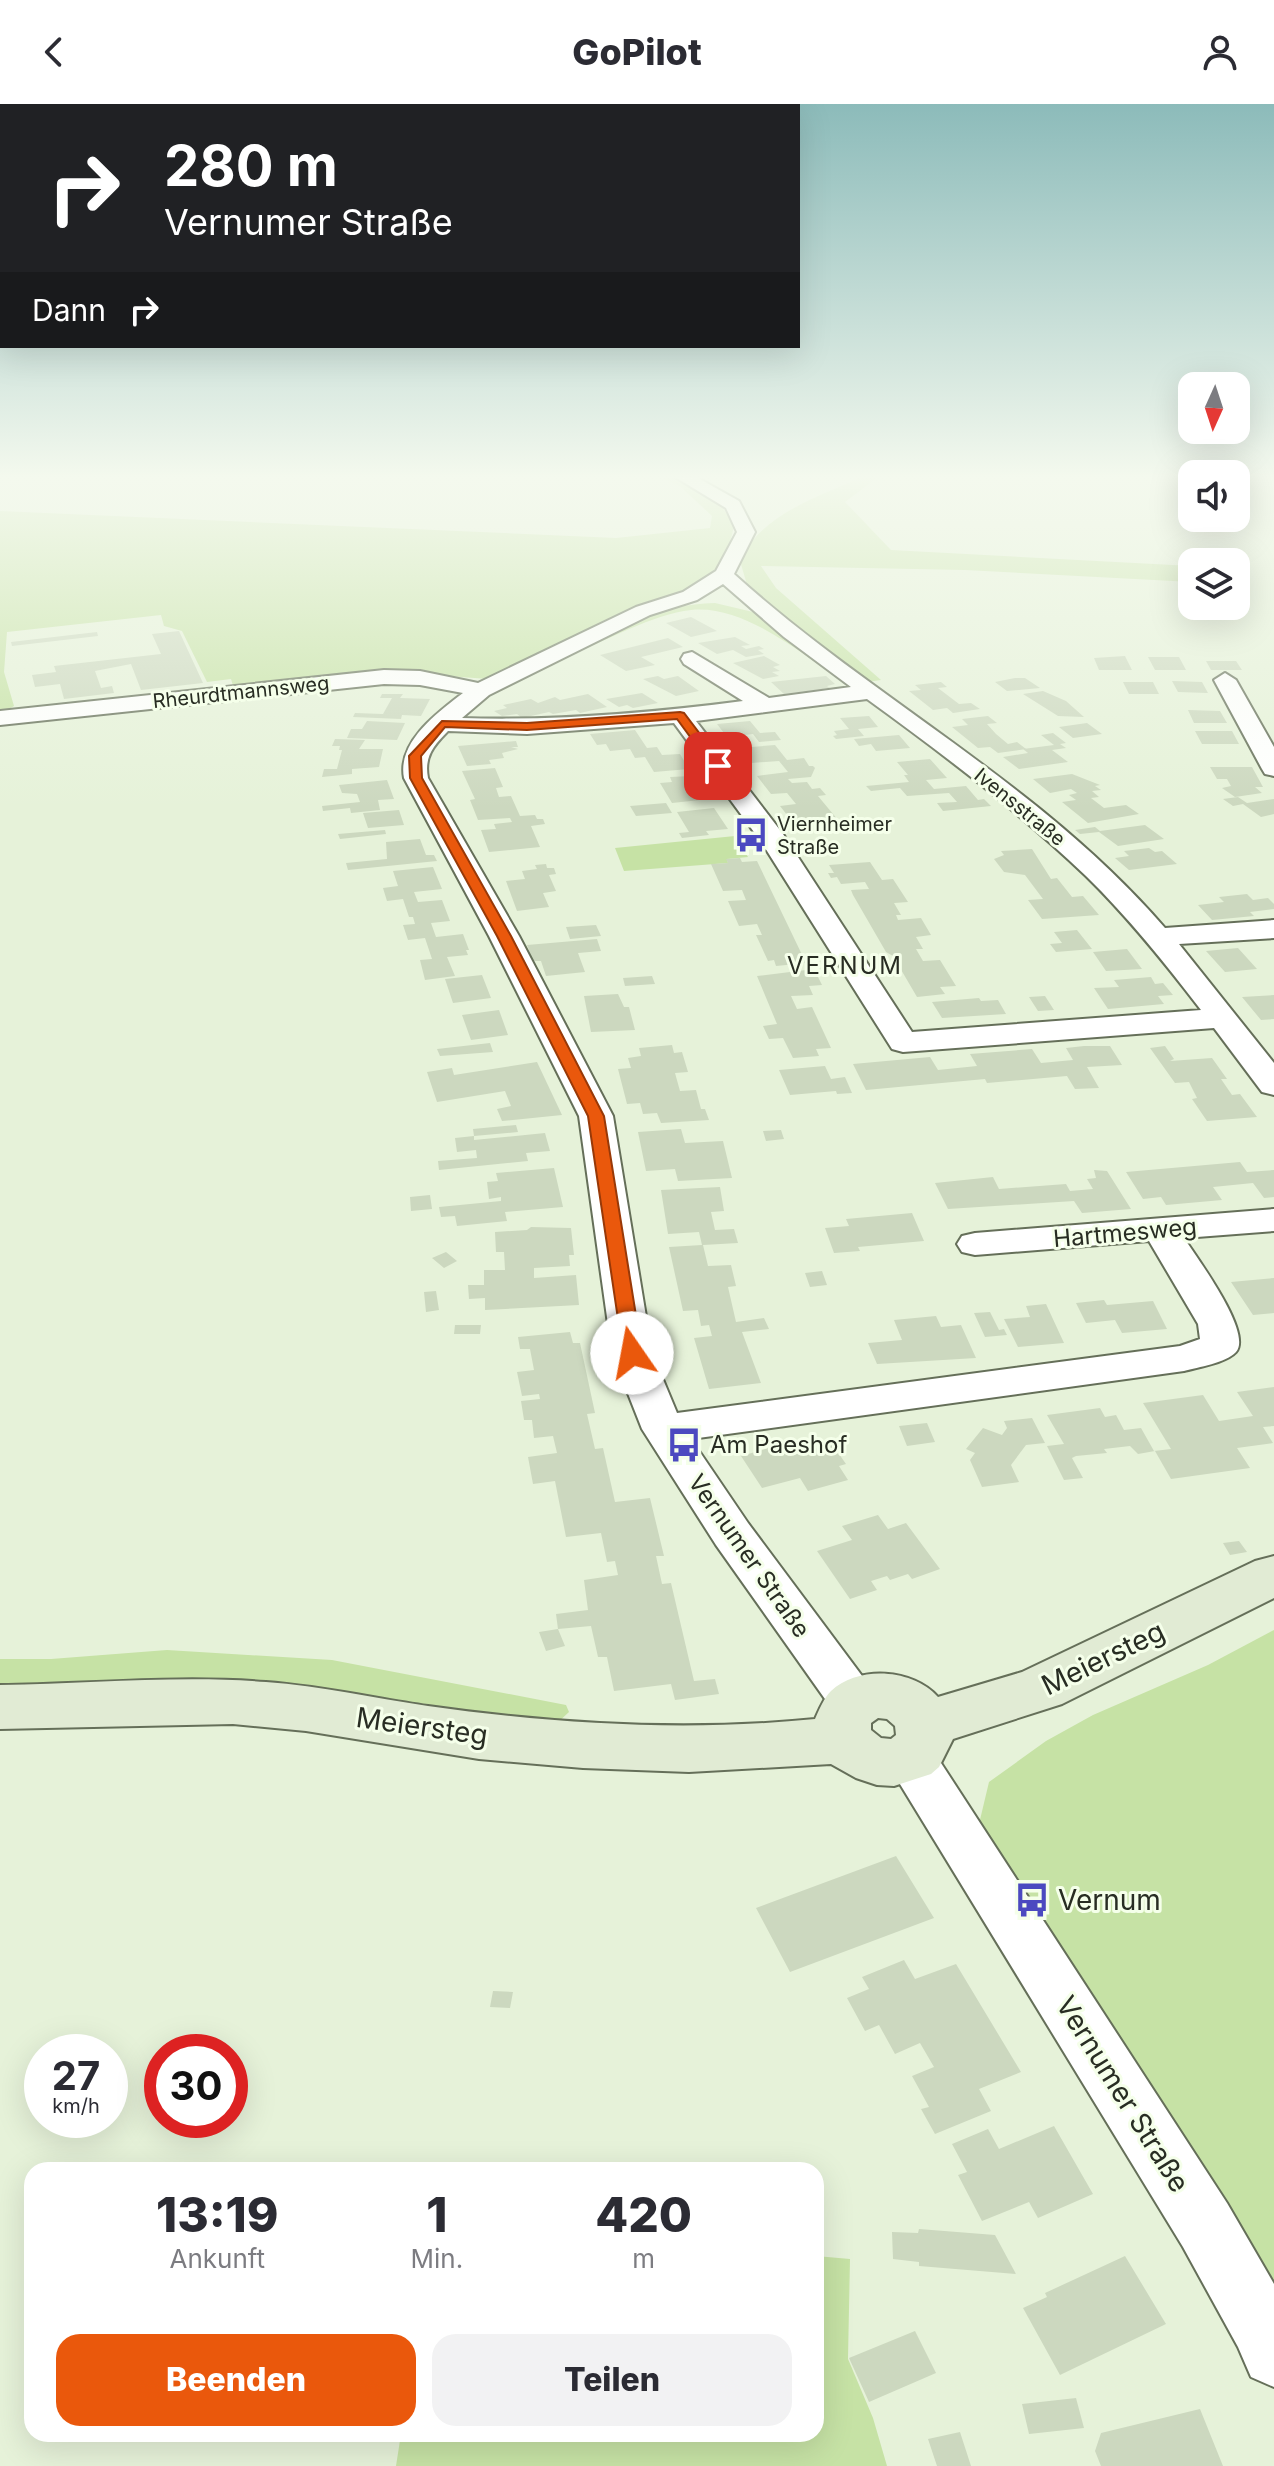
<!DOCTYPE html>
<html lang="de">
<meta charset="utf-8">
<style>
:root{--surface:#fff;--page:#f2f2f3;--text:#2b2b33;--muted:#7c7c81;--accent:#ea580c}
body{margin:0;font-family:Inter,sans-serif;background:var(--page);color:var(--text);height:100vh;display:flex;flex-direction:column;font-size:30px;white-space:nowrap}
*{box-sizing:border-box;margin:0}
p{font-size:26px;color:var(--muted)}
.icon{flex:none;width:44px;height:44px;fill:none;stroke:currentColor;stroke-width:2;stroke-linecap:round;stroke-linejoin:round}
.map{position:relative;flex:1;overflow:hidden}
.panel{position:absolute;left:24px;top:2058px;width:800px;height:280px;display:flex;flex-direction:column;background:var(--surface);border-radius:24px;box-shadow:0 8px 32px #0002}
.panel>*{flex:none}
.banner{position:absolute;left:0px;top:0px;width:800px;height:244px;box-shadow:0 8px 32px #0002;background:#202124;color:#fff;overflow:hidden}
.needle{width:52px;rotate:183deg}
.buttons{position:absolute;left:1178px;top:268px;display:grid;gap:16px}
.buttons a{display:grid;place-items:center;width:72px;height:72px;border-radius:16px;background:var(--surface);box-shadow:0 8px 32px #0002;font-size:40px}
.speed{position:absolute;left:24px;top:1930px;display:flex;gap:16px;font-size:40px;font-weight:700;text-align:center}
.speed>*{display:grid;place-content:center;width:104px;height:104px;border-radius:50%;background:var(--surface);box-shadow:0 8px 32px #0002;line-height:1}
.speed small{font-size:20px;font-weight:400}
.speed .limit{border:12px solid #d22;background:#fff;color:#111}
.pin{position:absolute;display:grid;place-items:center;width:68px;height:68px;color:#fff;margin:-34px;border-radius:16px;box-shadow:0 4px 12px #0006}
.me{position:absolute;width:88px;margin:-44px;rotate:348deg;stroke-linejoin:round;filter:drop-shadow(0 0 6px #0008)}
.turn{display:flex;align-items:center;gap:28px;height:168px;padding:0 32px;font-size:36px}
.turn .icon{width:104px;height:104px;stroke-width:2.5}
.turn b{display:block;font-size:56px;line-height:68px}
.then{display:flex;align-items:center;height:76px;padding:0 32px;background:#0003;gap:16px;font-size:30px}
.eta{display:flex;justify-content:space-evenly;align-items:center;height:136px;text-align:center}
.eta b{font-size:48px;font-weight:800;line-height:56px}
.action{display:flex;gap:16px;margin-top:auto;padding:16px 32px}
.action a{flex:1;height:92px;border-radius:24px;background:var(--accent);color:#fff;font-size:32px;font-weight:800;line-height:92px;text-align:center}
.action a+a{background:var(--page);color:var(--text)}
header{display:flex;justify-content:space-between;align-items:center;height:104px;padding:0 32px;background:var(--surface);font-size:36px;font-weight:800}
.map>svg:first-child{display:block}
</style>
<header><svg class="icon" aria-label="back" viewBox="0 0 24 24"><path d="M15 5l-7 7 7 7"/></svg>GoPilot<svg class="icon" aria-label="person" viewBox="0 0 24 24"><circle cx="12" cy="8" r="4"/><path d="M4 21q1-7 8-7t8 7"/></svg></header>
<div class="map">
<svg width="1274" height="2362" viewBox="0 0 1274 2362">
<rect width="100%" height="100%" fill="#e6f2d9"/>
<path fill="#c6e2a5" d="M660 373H678L719 398 734 421C730 445 720 466 701 481L488 575 420 570 234 585 231 575 207 578 182 527 164 522 161 511 7 528 4 568 14 602 0 610V407L616 434 710 424 712 412 680 382Z
M862 373H878L845 398 891 446 1192 462V478L965 466 761 462 776 484 881 576 867 578 763 501 748 484 740 457C761 410 818 393 862 373Z
M715 499 753 508 853 585C808 555 747 500 691 506 653 510 606 537 570 551 619 524 659 500 715 499Z
M735 732 748 753 727 755 728 759 624 767 615 744Z
M1274 1526V2189L979 1720 989 1678 1046 1637 1093 1611 1208 1561Z
M167 1546 332 1556 566 1601 569 1608 555 1621 303 1581 159 1574 0 1585V1555H51Z
M816 2152 850 2155 848 2255 873 2314 887 2362H396L401 2330H816Z"/>
<path fill="#ccd8bf" d="M691 513 717 527 691 533 666 519Z
M179 527 203 579 141 586 131 560 95 567 101 584 112 582 114 589 64 595 60 580 35 583 32 571 56 568 54 562 161 550 152 530Z
M97 528 98 532 12 542 11 538Z
M735 533 750 541 741 542 746 545 759 542 764 545 758 546 764 550 746 553 733 546 717 550 698 539Z
M668 534 683 543 641 553 655 561 626 567 600 551Z
M764 552 780 561 773 563 780 567 772 568 779 572 763 575 733 559Z
M1125 552 1132 566H1099L1094 554Z
M1148 553H1179L1186 566H1155Z
M1206 557H1236L1242 566H1211Z
M658 572 664 575 678 572 699 587 676 592 643 575Z
M826 572 835 580 827 582 830 584 784 590 771 578Z
M1015 574H1025L1040 584 1007 587 995 578Z
M1172 577 1202 578 1208 589 1178 588Z
M941 578 947 583 938 584 959 600 971 599 980 605 953 609 947 604 933 606 909 587 921 586 915 581Z
M1123 578H1153L1159 590H1129Z
M1043 587 1066 597 1084 613 1058 612 1023 590Z
M642 589 658 599 633 604 627 601 619 603 606 595Z
M382 590H403L400 594 430 595 421 612 402 611 401 615 353 613 355 609 383 610 392 594H380Z
M588 590 607 603 580 609 576 606 553 610 549 608 522 614 517 610 502 612 494 607 507 604 503 601 531 595 538 599 555 593 560 596Z
M1188 606 1220 607 1227 619H1194Z
M869 612 878 623 858 625 864 632 836 635 833 632 837 631 834 627 849 625 840 614Z
M988 612 997 619 987 620 996 630 1008 640 1017 638 1026 645 998 649 990 643 978 644 952 623 968 621 962 615Z
M367 617 405 619 397 636 347 634 351 625H362Z
M750 617 760 629 775 628 781 636 759 638 753 630 727 633 717 620Z
M1087 619 1102 630 1073 634 1059 623Z
M635 626 647 644 657 643 662 651 680 650 689 665 654 668 645 653 635 654 630 645 610 647 606 640 597 641 590 630Z
M1195 627H1232L1239 640H1202Z
M1053 629 1066 639 1060 640 1066 644 1052 646 1068 658 1019 665 1003 653 1028 649 1023 645 1054 641 1041 631Z
M899 631 910 644 876 647 871 640 859 642 854 635Z
M335 635 365 636 359 645H383L379 663 352 665V670L322 673 324 665H337L342 646H339L340 642H332Z
M516 637 518 643H511L518 645 502 649 504 654 489 656 491 660 467 662 458 642Z
M775 641 787 656 804 654 809 662H813L815 664 811 673 788 675 792 679 807 678 812 685 820 684 826 691 818 692 838 716 795 721 780 702 796 700 787 689 771 690 757 672 788 668 779 657 751 659 739 644Z
M930 655 947 674 926 676 934 685 966 682 978 696 984 695 991 702 943 707 937 699 957 698 949 689 907 692 900 684 871 687 866 682 909 678 904 671H908L897 658Z
M1210 663H1252L1263 683H1255L1262 689 1235 693 1222 684 1231 682 1227 675H1217Z
M495 664 503 683 496 684 499 693 511 692 520 712 535 711 537 715H543L545 720 531 722 540 743 489 748 481 726 496 725 494 720 512 718 510 714 478 716 470 696 475 695 462 667Z
M1072 670 1100 681 1095 682 1101 686 1092 687 1099 693 1091 694 1104 704 1126 701 1139 710 1088 719 1062 698 1076 696 1069 691 1077 689 1071 685 1050 689 1033 675Z
M691 672 709 695 672 699 660 679 672 678 670 673Z
M387 676 394 695 378 696 380 706 351 709 350 704 323 707 322 702 360 698 357 690 342 689 339 681Z
M1238 693 1247 699 1274 695V710L1261 713 1243 700 1233 702 1223 695Z
M666 699 672 709 636 712 630 702Z
M714 704 728 725 706 727 709 731 682 734 679 729 689 728 677 708Z
M399 706 404 721 368 724 363 709Z
M1145 721 1164 735 1118 742 1099 728 1080 730 1075 726 1095 723 1100 727Z
M385 726 386 730 340 735 338 730Z
M420 735 426 751H434L437 757 348 766 346 759 387 755 386 738Z
M1149 744 1155 748 1162 747 1177 760 1129 766 1115 754 1129 752 1124 747Z
M1032 745 1051 775 1057 774 1072 793 1083 792 1099 811 1042 815 1028 796 1043 795 1025 771 1004 768 994 755 1004 751 1001 747Z
M740 754 742 758 757 757 806 859 776 862 774 856 768 857 756 831H762L757 820 739 822 728 797 746 796 742 786 723 787 711 760 728 759 726 755Z
M870 758 882 776 893 775 908 798 894 799 901 811H896L898 816 921 814 931 831 916 833 923 845H916L923 857 940 856 956 882 940 883 945 890 917 893 893 852 886 848 853 791 851 786 869 785 865 778 841 780 837 773 831 774 828 769H834L829 761Z
M546 760 547 764H554L556 770 549 771 556 787 543 789 549 803 517 807 506 777 525 775 522 767 537 765 535 761Z
M433 763 442 785 414 788 418 798 442 796 450 817 431 819 436 833 463 830 469 846H466L468 851 447 853 455 872 425 876 420 856 432 855 425 834 408 836 403 821 415 820 413 813H409L403 795 387 797 383 784 398 782 393 767Z
M1247 790 1253 796 1268 794 1274 800V805L1250 808 1254 812 1212 816 1198 801 1224 798 1219 793Z
M596 821 601 832 570 835 566 823Z
M1077 826 1092 845 1056 848 1050 840 1062 839 1054 828Z
M597 835 601 847 578 849 585 868 546 872 541 857H533L527 841Z
M1238 844 1257 865 1225 868 1206 847Z
M1127 845 1142 865 1106 867 1093 848Z
M814 865 822 881 809 882 813 891 791 892 797 905 812 903 831 944 816 945 819 952 793 954 783 934 769 935 763 922 777 920 757 872Z
M482 871 491 894 453 899 445 875Z
M652 872 655 880 625 882 623 874Z
M1151 873 1155 880 1163 879 1173 891 1158 892 1164 900 1108 905 1094 884 1119 883 1114 876Z
M618 890 624 903H629L635 926 591 928 584 892Z
M1274 891V915L1261 916 1242 893Z
M1045 892 1054 906 1038 907 1029 893Z
M979 894 981 897 998 896 1006 910 942 914 932 898Z
M499 906 508 931 471 936 462 911Z
M490 939 493 948 440 952 437 945Z
M672 941 674 949 682 948 688 968 675 969 680 987 696 986 701 1005H705L709 1016 661 1019 657 1009 643 1010 640 999 627 1000 618 965 631 964 628 954 641 952 639 944Z
M1084 942H1110L1122 961 1087 963 1099 984 1075 985 1067 972 987 979 985 975 866 986 853 960 930 953 938 966 977 962 970 950 1032 945 1041 959 1073 956 1066 944Z
M1165 942 1174 955 1170 957 1212 954 1227 975H1221L1232 991 1240 990 1257 1013 1207 1017 1192 995 1197 994 1189 978 1175 979 1150 944Z
M537 958 562 1011 502 1017 497 1005 511 1002 505 987 437 998 427 968 452 964 454 971Z
M825 962 831 975 845 973 852 989 837 990 836 987 790 991 779 966Z
M516 1021 518 1028 474 1032 473 1025Z
M681 1025 685 1039 723 1037 732 1074 678 1077 675 1065 646 1067 638 1028Z
M781 1026 784 1035 766 1037 763 1027Z
M545 1029 550 1047 526 1049 528 1057 439 1066 438 1057 477 1054 476 1046 457 1048 455 1034 474 1032V1036Z
M1240 1058 1247 1068 1274 1066V1093L1264 1094 1253 1079 1213 1083 1222 1096 1166 1101 1161 1093 1143 1095 1126 1068Z
M554 1064 563 1103 505 1108 507 1117 457 1122 455 1112 441 1113 439 1103 501 1097V1093L489 1095 487 1078 498 1077 496 1069Z
M1094 1066 1107 1067 1131 1105 1082 1109 1074 1097 948 1105 935 1079 993 1073 999 1085 1066 1080 1070 1087 1093 1085 1087 1075 1096 1074Z
M720 1083 724 1107 711 1108 715 1126 734 1125 738 1139 703 1141 708 1162 731 1161 736 1182 728 1183 736 1218 764 1214 769 1225 742 1228 761 1279 709 1285 694 1234 712 1232 709 1221 701 1222 698 1206 683 1207 669 1143 702 1141 699 1128 668 1130 661 1086Z
M430 1091 432 1105 411 1107 410 1093Z
M912 1109 924 1137 858 1143 860 1147 834 1149 825 1124 849 1122 846 1115Z
M531 1123 571 1124 574 1151H569L570 1162 534 1164V1174L576 1171 579 1201 485 1206V1194L469 1195 468 1181H484V1166H505L504 1148H496L495 1128 527 1126Z
M446 1148 457 1157 444 1164 432 1154Z
M822 1167 827 1181 810 1183 805 1169Z
M1274 1174V1209L1253 1211 1231 1178Z
M436 1187 439 1206 426 1208 424 1188Z
M1104 1196 1107 1201 1153 1197 1167 1225 1122 1229 1115 1216 1086 1219 1076 1199Z
M1046 1200 1064 1239 1018 1243 1004 1215 1030 1213 1026 1202Z
M990 1208 999 1226 1004 1225 1007 1231 985 1233 974 1209Z
M936 1212 941 1223 961 1221 976 1254 877 1260 868 1239 902 1236 894 1216Z
M455 1221H481L480 1230H454Z
M570 1228 573 1239H580L595 1309 587 1310 595 1345 603 1344 615 1398 650 1394 664 1452H656L662 1480 671 1479 694 1577 715 1575 719 1590 675 1596 671 1580 614 1587 607 1553H598L591 1522 558 1525 556 1510 588 1506 584 1476 618 1471 615 1457 607 1458 601 1429 566 1433 555 1377 533 1380 528 1353 557 1349 553 1332 534 1334 532 1316H524L521 1297 540 1295 539 1290 522 1292 517 1268 534 1266 530 1245H520L518 1233Z
M1274 1283V1322L1263 1323 1273 1339 1237 1344 1250 1364 1171 1375 1155 1347 1138 1350 1130 1342 1104 1345 1107 1349 1076 1352 1072 1354 1083 1374 1064 1376 1047 1342 1064 1340 1047 1311 1100 1304 1105 1313 1116 1311 1124 1326 1141 1324 1154 1347 1171 1345 1143 1299 1203 1291 1219 1317 1253 1312 1237 1288Z
M1032 1314 1045 1339 1026 1341 1011 1361 1019 1378 982 1383 970 1356 975 1349 966 1345 983 1324 1002 1331 1007 1324 1004 1317Z
M927 1319 935 1338 907 1342 899 1322Z
M832 1340 846 1360 839 1362 848 1376 808 1387 800 1374 762 1384 741 1352 780 1341 788 1352Z
M878 1411 888 1425 906 1419 940 1465 912 1475 908 1470 890 1476 887 1472 871 1477 877 1486 850 1495 817 1447 852 1436 842 1422Z
M1239 1437 1247 1448 1230 1451 1223 1439Z
M558 1525 565 1542 546 1547 539 1528Z
M896 1752 934 1814 790 1868 756 1804Z
M904 1856 915 1875 956 1860 1021 1968 979 1985 991 2007 935 2030 921 2005 929 2003 912 1972 934 1963 920 1939 895 1950 879 1921 865 1927 847 1894 869 1885 862 1873Z
M493 1887 513 1888 510 1904 490 1903Z
M1054 2022 1093 2090 1038 2114 1029 2098 982 2117 958 2071 967 2068 952 2040 988 2025 999 2045Z
M919 2125 995 2131 1016 2170 919 2162V2158L893 2155 892 2128 918 2129Z
M1125 2152 1166 2220 1060 2271 1023 2204 1047 2193 1045 2189Z
M915 2227 936 2269 869 2298 849 2254Z
M1076 2294 1084 2324 1029 2330 1022 2300Z
M1200 2305 1223 2362H1101L1095 2347 1101 2329Z
M960 2328 971 2362H937L928 2335Z"/>
<g fill="none" stroke-linecap="round" stroke-linejoin="round">
<g stroke="#656f59" stroke-width="4">
<path id="street" d="M675 373H696L739 397 755 428 734 470C873 596 1040 679 1165 824L1274 816V834L1179 840 1274 959V991L1262 988 1214 924 903 948 892 945 762 739 674 619 527 630 448 627C433 642 424 653 428 674L519 832 613 1012 652 1249 677 1309 1180 1242 1200 1235 1198 1220 1149 1137 975 1151 962 1148 957 1140 962 1132 975 1129 1274 1105V1127L1184 1134C1197 1154 1253 1229 1236 1248 1226 1259 1198 1263 1184 1267L691 1335 748 1419 871 1584 878 1598 871 1612 854 1617 837 1612 716 1441 642 1325 612 1249 579 1012 489 832 404 674C397 638 437 609 463 589L420 581 384 580 0 621V607L384 566 420 567 478 579 636 503 683 488 716 467 737 428 726 404ZM723 480 784 533 851 583 769 594 692 548 684 550 681 555 684 560 743 597C650 609 556 617 462 614L489 591 650 511 697 496ZM867 595C943 650 1018 707 1086 772 1128 813 1165 859 1201 906L912 928 783 730 696 617Z
M1225 569 1236 576 1274 643V672L1265 670 1262 665 1214 576Z
M910 1633 928 1639 1227 2099 1274 2180V2283L1251 2273 1238 2243 1183 2143 892 1667 885 1653 892 1639Z"/>
</g>
<g stroke="#656f59" stroke-width="4">
<path id="secondary" d="M1274 1452V1494L1062 1600 953 1635 939 1663 931 1670 894 1682 877 1681 856 1674 831 1660 689 1668 583 1664 479 1655 306 1627 233 1620 0 1625V1581C89 1580 178 1571 266 1578 321 1582 374 1594 428 1602 555 1620 686 1628 815 1615 819 1606 824 1594 831 1587 859 1561 913 1565 938 1593L1022 1568 1255 1457ZM878 1614 887 1615 895 1622 896 1631 891 1635 881 1634 871 1626V1619Z"/>
</g>
<use href="#street" fill="#fff" fill-rule="evenodd"/>
<use href="#secondary" fill="#e1ebd4" fill-rule="evenodd"/>
</g>
<linearGradient id="sky" x2="0" y2="1"><stop stop-color="#8cbbba"/><stop offset="0.53" stop-color="#f4f9ee"/><stop offset="1" stop-color="#f4f9ee" stop-opacity="0"/></linearGradient>
<rect width="1274" height="704" fill="url(#sky)"/>
<path fill="#ea580c" stroke="#983908" stroke-width="2" d="M680 608 684 609 722 659V664H713L677 615 527 626 445 623 421 652 422 674 511 832 604 1012 642 1249 632 1255 623 1249 588 1012 497 832 410 674 409 652 442 617 527 619Z"/>
<defs>
<g id="bus-bare" transform="scale(2.76)"><path d="M-5-6H5V4H4V6H2V4H-2V6H-4V4H-5ZM-3.5-4V0h7V-4ZM-3.5 1.2v1.5H-2V1.2ZM2 1.2v1.5H3.5V1.2Z" fill="#4b49c0" stroke="#f5ffea" stroke-width="2.5" paint-order="stroke"/></g>
</defs>
<g fill-rule="evenodd">
<use href="#bus-bare" x="751" y="731"/>
<use href="#bus-bare" x="684" y="1341"/>
<use href="#bus-bare" x="1032" y="1796"/>
</g>
<g text-anchor="middle" stroke-width="6" stroke-linejoin="round" paint-order="stroke">
<g font-size="20" fill="#282d23" stroke="#f5ffea">
<text transform="translate(241 588) rotate(-6)" y="7">Rheurdtmannsweg</text>
<text transform="translate(1020 703) rotate(39)" y="7">Ivensstraße</text>
</g>
<g font-size="20" fill="#282d23" stroke="#f5ffea" text-anchor="start">
<text x="777" y="727">Viernheimer<tspan x="777" dy="23">Straße</tspan></text>
</g>
<g font-size="24" letter-spacing="2" fill="#282d23" stroke="#f5ffea">
<text x="845" y="870">VERNUM</text>
</g>
<g font-size="24" fill="#282d23" stroke="#f5ffea">
<text transform="translate(1125 1129) rotate(-5)" y="8">Hartmesweg</text>
<text transform="translate(749 1452) rotate(55)" y="8">Vernumer Straße</text>
</g>
<g font-size="24" fill="#282d23" stroke="#f5ffea" text-anchor="start">
<text x="710" y="1349">Am Paeshof</text>
</g>
<g font-size="28" fill="#282d23" stroke="#f5ffea">
<text transform="translate(1103 1554) rotate(-26)" y="10">Meiersteg</text>
<text transform="translate(422 1622) rotate(8)" y="10">Meiersteg</text>
<text transform="translate(1123 1990) rotate(58)" y="10">Vernumer Straße</text>
</g>
<g font-size="28" fill="#282d23" stroke="#f5ffea" text-anchor="start">
<text x="1058" y="1806">Vernum</text>
</g>
</g>
</svg>
<div class="buttons">
<a><svg class="needle" viewBox="-14 -14 28 28"><path d="M0-13l5 13h-10z" fill="#e53935"/><path d="M0 13l5-13h-10z" fill="#7c7c81"/></svg></a>
<a><svg class="icon" aria-label="sound" viewBox="0 0 24 24"><path d="M4 9h4l5-4v14l-5-4H4zM17 9q2 3 0 6"/></svg></a>
<a><svg class="icon" aria-label="layers" viewBox="0 0 24 24"><path d="M12 4l9 5-9 5-9-5zM3 14l9 5 9-5"/></svg></a>
</div>
<div class="speed"><div>27<small>km/h</small></div><div class="limit">30</div></div>
<div class="pin" style="left:718px;top:662px;background:#d93025"><svg class="icon" aria-label="arrive" viewBox="0 0 24 24"><path d="M6 21V4h12l-3 4 3 4H6"/></svg></div>
<svg class="me" style="left:632px;top:1249px" viewBox="-20 -20 40 40"><circle r="19" fill="#fff"/><path d="M0-13L10 11 0 6-10 11z" fill="#ea580c"/></svg>
<div class="banner">
<div class="turn"><svg class="icon" aria-label="right" viewBox="0 0 24 24"><path d="M7 20v-9h11M14 6l5 5-5 5"/></svg><div><b>280 m</b>Vernumer Straße</div></div>
<div class="then">Dann<svg class="icon" aria-label="right" viewBox="0 0 24 24"><path d="M7 20v-9h11M14 6l5 5-5 5"/></svg></div>
</div>
<section class="panel">
<div class="eta">
<div><b>13:19</b><p>Ankunft</p></div>
<div><b>1</b><p>Min.</p></div>
<div><b>420</b><p>m</p></div>
</div>
<div class="action"><a>Beenden</a><a>Teilen</a></div>
</section>
</div>
